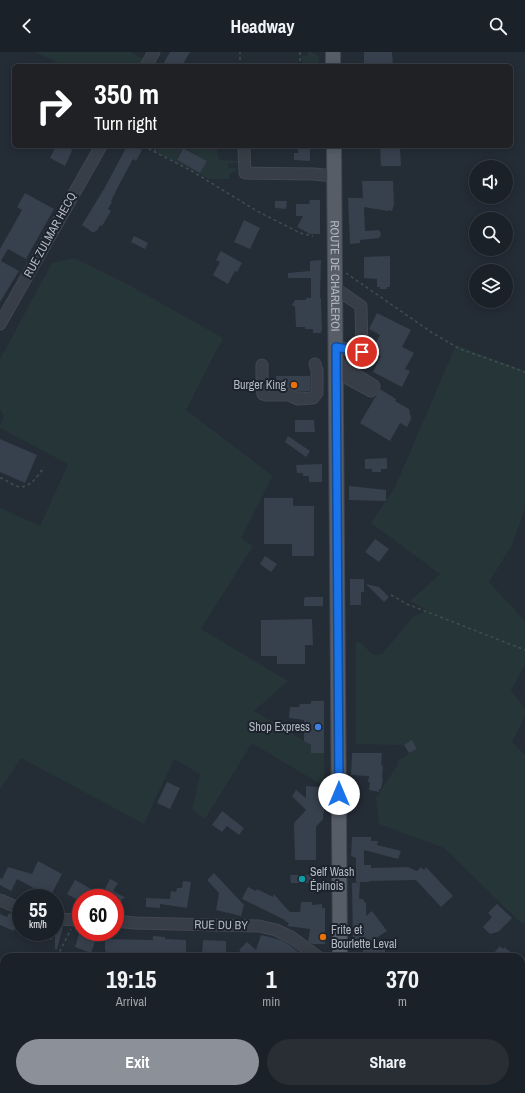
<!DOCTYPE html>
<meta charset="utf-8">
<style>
:root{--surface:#1b2128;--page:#282e34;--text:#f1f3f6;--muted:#a0a3a8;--line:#393e45;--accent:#8c9099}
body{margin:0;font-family:"Archivo Narrow",sans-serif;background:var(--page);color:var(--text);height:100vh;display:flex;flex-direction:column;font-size:15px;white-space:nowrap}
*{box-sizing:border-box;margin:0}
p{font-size:13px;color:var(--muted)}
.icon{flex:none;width:22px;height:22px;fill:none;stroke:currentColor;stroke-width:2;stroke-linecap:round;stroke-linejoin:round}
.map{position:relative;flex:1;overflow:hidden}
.side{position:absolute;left:0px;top:901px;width:525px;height:140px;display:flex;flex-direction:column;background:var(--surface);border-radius:12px 12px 0 0;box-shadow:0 2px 10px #0003,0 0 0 1px var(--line)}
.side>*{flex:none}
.hud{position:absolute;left:12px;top:12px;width:501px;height:84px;border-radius:6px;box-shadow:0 2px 10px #0003,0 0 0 1px var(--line);background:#202124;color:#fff;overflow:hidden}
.controls{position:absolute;left:469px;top:108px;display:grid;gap:8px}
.controls a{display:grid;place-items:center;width:44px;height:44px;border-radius:50%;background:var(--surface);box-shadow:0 2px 10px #0003,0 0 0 1px var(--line);font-size:20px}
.speed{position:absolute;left:12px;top:837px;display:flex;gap:8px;font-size:20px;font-weight:700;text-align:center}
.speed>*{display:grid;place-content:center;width:52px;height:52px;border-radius:50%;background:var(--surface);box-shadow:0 2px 10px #0003,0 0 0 1px var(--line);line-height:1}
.speed small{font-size:10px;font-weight:400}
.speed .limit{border:6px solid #d22;background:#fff;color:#111}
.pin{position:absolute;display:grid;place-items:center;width:34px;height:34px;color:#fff;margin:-17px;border:2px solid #fff;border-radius:50%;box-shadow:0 1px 4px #0007}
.me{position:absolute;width:44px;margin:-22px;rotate:0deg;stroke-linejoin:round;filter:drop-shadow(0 0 3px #0008)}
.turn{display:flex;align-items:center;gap:14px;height:84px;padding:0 16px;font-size:18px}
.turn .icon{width:52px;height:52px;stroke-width:2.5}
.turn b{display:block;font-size:28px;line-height:34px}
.eta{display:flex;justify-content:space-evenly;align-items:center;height:68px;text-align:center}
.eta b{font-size:24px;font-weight:700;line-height:28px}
.button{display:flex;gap:8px;margin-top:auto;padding:8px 16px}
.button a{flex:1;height:46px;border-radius:24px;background:var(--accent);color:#fff;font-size:16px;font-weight:700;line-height:46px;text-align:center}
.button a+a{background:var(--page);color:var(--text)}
header{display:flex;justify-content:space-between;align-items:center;height:52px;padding:0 16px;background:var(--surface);font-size:18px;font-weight:700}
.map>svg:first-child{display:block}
</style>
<header><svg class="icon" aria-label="back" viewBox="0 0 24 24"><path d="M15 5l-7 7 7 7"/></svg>Headway<svg class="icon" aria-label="search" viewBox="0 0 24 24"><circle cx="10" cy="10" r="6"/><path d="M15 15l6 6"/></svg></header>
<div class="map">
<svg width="525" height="1041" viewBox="0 0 525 1041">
<rect width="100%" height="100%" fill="#242c36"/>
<path fill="#263538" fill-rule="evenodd" d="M35 0H131L143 7 139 14H65Z
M308 0H312L319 5V10L317 12H304L302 10 301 4H308Z
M159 94H211L212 97H217L219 108 238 109 239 110 228 112V116H236V119L229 122V127H209L156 100ZM183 95 207 109 200 121 176 108Z
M74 206 129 233 223 286 186 358 273 424 241 486 253 494 201 577 288 629 254 659 311 693V701H324L325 735 252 691 205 767 192 758 200 722 174 707 144 772 21 706 0 738V456L40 474 68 412 0 376V373L4 364 0 357V307L52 211Z
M456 293 525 319V457L512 493 489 530 525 569V613L511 638 525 657V664L512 690 525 703V872L521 871 444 796 379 772 376 746 398 712 397 709 417 697 412 689 404 693 356 692V589L362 592 374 603 382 602 413 565 427 558 410 549 440 522 371 471 394 437Z"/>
<path fill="#37404d" d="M170 0H190L182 14H162Z
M364 0H392L393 14H364Z
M56 94H65L72 97 71 98 72 99 65 114 50 106Z
M127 94H135L142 98 136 109 133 107 120 131 111 149 112 150 108 157 111 159 102 174 100 173 97 179 96 178 95 180H92L82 173 104 137Z
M298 94H310V109L294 108V101H298Z
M380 94H400L401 114H381Z
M183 96 207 109 200 121 177 108Z
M362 129H393L394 152 392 159 389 158 388 159 364 155 365 179 379 178 381 182 379 186 360 188V191L350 192 348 146H363Z
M25 141 54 157 26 207 8 197 1 209 19 219 0 250V197L22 158 17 155Z
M310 148H320V182H310L297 175 303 164H296V152H309Z
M275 149H287L286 157 275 156Z
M244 168 260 176 250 197 234 190Z
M134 184 148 191 145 197 131 190Z
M221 199 242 211 237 220 235 219 228 232 213 223 220 210 216 208Z
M390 204V235H387V237H380V235H377V227L364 226V205Z
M321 208 320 246H321L322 277 321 281H313V277H305V275H296L295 255 292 253 295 248H306V246H311V226H288V221L310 219V209Z
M377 261 411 278 402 295 414 301 405 317 410 319 402 335 373 320 381 304 371 299 380 283 369 277Z
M276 324H310V339L299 340 289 336H277Z
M380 337 396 347 395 349 409 357 411 367 407 375 400 371 390 389 360 371Z
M295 368H314L315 380H295Z
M288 384 310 399 306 405 285 390Z
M0 387 37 403 25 431 0 420Z
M387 406V417H381V420H372V417H365V407Z
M322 412V430H309V424H303V421H297L296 413Z
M349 434 386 438V449L349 448Z
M264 446H293V454H314V504H292V492H264Z
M375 487 389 497 379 510 365 500Z
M265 504 277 512 271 520 260 512Z
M350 527H364V540H361V553H350Z
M366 532 379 535 389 545 384 550Z
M305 545H323V554H304V548Z
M312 567 313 593H305V612H277V604H261V568Z
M311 649H324V701H311V693L304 689V668L289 666 290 655H299L300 652H311Z
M412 688 417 697 409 701 404 693Z
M352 701H382L381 714 383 713 382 726H383L381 737H379V740L369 738 370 730H368L369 724 351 723Z
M167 730 180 736 170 757 157 751Z
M306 734 319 735 318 739H324V761H323V767L316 775V808H295L294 771 306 758 292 744 296 738 306 746Z
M222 759 244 776 239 783 227 774 222 780 212 773Z
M352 785H371V789H378L377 793 401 799 398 807 364 798V813H371V816L408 815 417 819 421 815 424 818 426 815 453 844 441 855 416 828 369 829V830H356V806L351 804Z
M38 809 62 822 50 845 17 827 11 839 0 833V826L2 827 8 815 32 822Z
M214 821 244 853 241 864 216 858 219 841 207 828Z
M290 823H313V831H291Z
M110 827 118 831 113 839 126 846H123L115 861V846H81V850L67 842 75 828 95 839 96 837 103 841Z
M183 829 191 830 187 856 160 852V856L146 855V846L170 847 171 839 176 840 177 836H182Z
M360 830 359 847H363L365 851H366V864L372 859 387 879 365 893H385V903H383V905H363V894H353L352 831Z
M248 835 256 839 257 837 273 845 274 842 285 855 290 860H300L301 850H312V853L322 852V856H325V883H328L325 887V892H312L308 889 310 877 287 874 289 871 285 869V868L242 847Z
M497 852 512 866 498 880 490 882 483 875 492 865 488 861Z
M9 861 21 866V878L15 875 14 879 0 873V862L7 865Z
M55 874 63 875 57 897H55Z
M33 880H54L52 888 33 881Z
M79 882 96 887 91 901 75 895Z
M261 883 281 888 287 891 305 905H245L239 898 247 890 256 898Z
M153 884 165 885V887L186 888V901H181V903L164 902V904H131V901L114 900 113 903H106V899H105V887L153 888Z
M203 888 226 889V902H202Z
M500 894 503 897 504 895 517 905H490Z"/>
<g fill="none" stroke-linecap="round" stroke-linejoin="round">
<g stroke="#414750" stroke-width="13">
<path id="minor" d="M146 14 154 0
M244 97 245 121 314 122 334 124
M335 236 361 254 362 300 336 295
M0 272 101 94
M336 310 374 334 371 339 336 320
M262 313V335L263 342 266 343H289L298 347 313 346 317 341V318L315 312
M0 848 21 857
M55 867 81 868
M115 869 135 871 259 874 276 878 291 885 318 905
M521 923 525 913
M521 1031H525
M438 1037 442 1041
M385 1041 391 1037
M476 1041 478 1037"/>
</g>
<g stroke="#414750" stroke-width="16">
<g id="major">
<path d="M333 0V14"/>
<path id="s1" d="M334 94 340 905"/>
<path d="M341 1037V1041"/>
</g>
</g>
<path stroke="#3f4e50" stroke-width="1.5" stroke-dasharray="3 3" stroke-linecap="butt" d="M300 0V13H317V14
M240 14V0
M143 94 190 118 257 159 300 181 313 184
M154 100 158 94
M346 221 431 280 460 297 525 320
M0 426C6 427 9 431 14 433 28 440 37 425 44 415
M391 543 407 552 525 598
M57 905 71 877"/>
<use href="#minor" stroke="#383e47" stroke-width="11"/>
<use href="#major" stroke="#565d67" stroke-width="14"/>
</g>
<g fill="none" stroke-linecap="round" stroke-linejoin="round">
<g stroke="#114b97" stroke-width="10">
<path id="route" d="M339 742 336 295 362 300"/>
</g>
<use href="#route" stroke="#1a73e8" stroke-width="7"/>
</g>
<g fill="#e8710a" stroke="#1d232c" stroke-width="1.5">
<circle cx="294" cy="333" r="4"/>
<circle cx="323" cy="885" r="4"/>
</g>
<circle fill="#3f7fe0" stroke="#1d232c" stroke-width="1.5" cx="318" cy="675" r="4"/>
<circle fill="#0f9aa8" stroke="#1d232c" stroke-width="1.5" cx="302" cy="827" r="4"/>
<g text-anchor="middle" stroke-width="4" stroke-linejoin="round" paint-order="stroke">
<g font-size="12" fill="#b2b9c3" stroke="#1d232c">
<text transform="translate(50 183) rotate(-61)" y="4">RUE ZULMAR HECQ</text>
<text dy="4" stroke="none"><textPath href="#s1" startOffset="130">ROUTE DE CHARLEROI</textPath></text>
<text transform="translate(221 873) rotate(1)" y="4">RUE DU BY</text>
</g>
<g font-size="12" fill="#b2b9c3" stroke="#1d232c" text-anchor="end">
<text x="286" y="337">Burger King</text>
<text x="310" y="679">Shop Express</text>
<text x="310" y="824" text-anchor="start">Self Wash<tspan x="310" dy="14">Épinois</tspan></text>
<text x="331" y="882" text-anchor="start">Frite et<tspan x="331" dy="14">Bourlette Leval</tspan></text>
</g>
</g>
</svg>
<div class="controls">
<a><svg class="icon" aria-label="sound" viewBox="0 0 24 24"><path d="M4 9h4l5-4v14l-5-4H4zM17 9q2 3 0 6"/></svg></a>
<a><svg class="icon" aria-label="search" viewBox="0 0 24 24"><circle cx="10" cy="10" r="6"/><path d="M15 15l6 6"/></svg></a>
<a><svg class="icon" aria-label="layers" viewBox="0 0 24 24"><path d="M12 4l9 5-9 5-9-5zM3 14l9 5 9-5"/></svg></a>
</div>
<div class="speed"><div>55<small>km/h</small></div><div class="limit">60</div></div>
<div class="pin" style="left:362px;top:300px;background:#d93025"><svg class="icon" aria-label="arrive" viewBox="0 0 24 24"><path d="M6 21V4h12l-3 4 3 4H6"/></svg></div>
<svg class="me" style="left:339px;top:742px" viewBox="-20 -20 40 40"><circle r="19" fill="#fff"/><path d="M0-13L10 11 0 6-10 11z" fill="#1a73e8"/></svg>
<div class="hud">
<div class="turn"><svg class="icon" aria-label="right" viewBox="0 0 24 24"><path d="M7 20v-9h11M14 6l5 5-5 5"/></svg><div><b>350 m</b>Turn right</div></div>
</div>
<section class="side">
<div class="eta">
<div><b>19:15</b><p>Arrival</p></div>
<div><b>1</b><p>min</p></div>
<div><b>370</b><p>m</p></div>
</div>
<div class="button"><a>Exit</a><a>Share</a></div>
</section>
</div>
